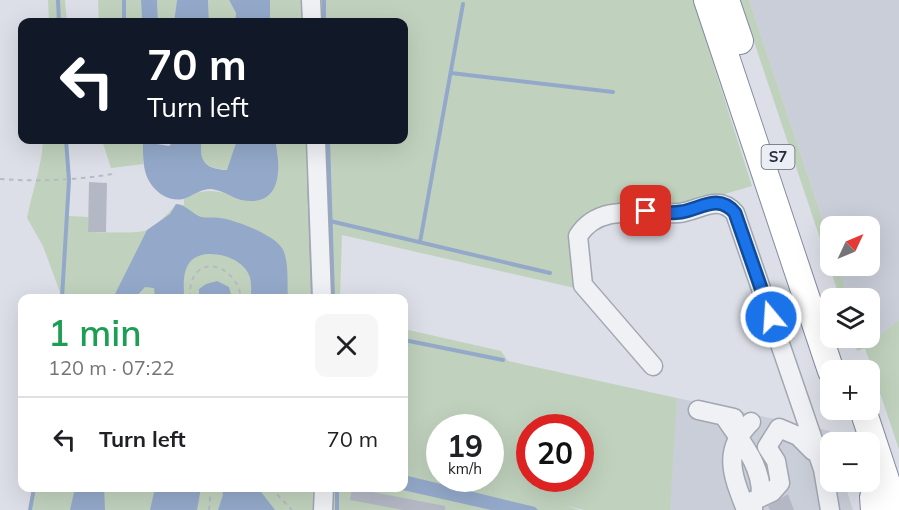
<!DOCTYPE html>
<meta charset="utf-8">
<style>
:root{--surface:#fff;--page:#f6f6f6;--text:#202124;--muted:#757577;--line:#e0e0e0}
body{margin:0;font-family:Mulish,sans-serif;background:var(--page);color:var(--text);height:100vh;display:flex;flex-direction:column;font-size:22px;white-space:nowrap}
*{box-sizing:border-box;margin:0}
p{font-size:20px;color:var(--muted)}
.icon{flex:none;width:33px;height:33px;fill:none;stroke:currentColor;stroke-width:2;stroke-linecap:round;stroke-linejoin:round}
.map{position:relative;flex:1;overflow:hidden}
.drawer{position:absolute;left:18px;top:294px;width:390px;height:198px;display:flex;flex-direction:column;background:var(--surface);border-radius:12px;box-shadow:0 6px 24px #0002}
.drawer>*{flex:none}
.guide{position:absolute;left:18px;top:18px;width:390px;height:126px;border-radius:12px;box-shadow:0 6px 24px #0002;background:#111827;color:#fff;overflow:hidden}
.needle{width:39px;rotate:46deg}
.fabs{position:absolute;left:820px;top:216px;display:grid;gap:12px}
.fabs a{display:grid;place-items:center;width:60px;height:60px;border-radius:12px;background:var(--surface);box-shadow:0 6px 24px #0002;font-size:30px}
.speed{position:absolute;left:426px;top:414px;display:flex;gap:12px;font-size:30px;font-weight:700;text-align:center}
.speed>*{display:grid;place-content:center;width:78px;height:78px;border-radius:50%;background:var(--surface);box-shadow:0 6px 24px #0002;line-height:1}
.speed small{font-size:15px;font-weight:400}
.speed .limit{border:9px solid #d22;background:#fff;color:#111}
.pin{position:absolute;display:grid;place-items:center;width:51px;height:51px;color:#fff;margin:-26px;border-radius:12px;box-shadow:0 3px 9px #0006}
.me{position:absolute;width:66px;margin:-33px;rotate:342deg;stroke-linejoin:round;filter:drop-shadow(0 0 4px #0008)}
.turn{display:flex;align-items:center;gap:21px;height:126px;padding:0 30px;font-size:27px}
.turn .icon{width:78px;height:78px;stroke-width:2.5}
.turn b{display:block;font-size:42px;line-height:51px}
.round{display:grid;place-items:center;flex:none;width:63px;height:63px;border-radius:12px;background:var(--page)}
.head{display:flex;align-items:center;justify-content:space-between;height:102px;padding:0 30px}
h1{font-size:36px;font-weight:600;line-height:45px;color:#1e9e55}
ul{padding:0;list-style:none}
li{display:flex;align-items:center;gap:18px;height:84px;padding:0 30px;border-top:2px solid var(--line)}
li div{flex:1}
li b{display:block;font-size:22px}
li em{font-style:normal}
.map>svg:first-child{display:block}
</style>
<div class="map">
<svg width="899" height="510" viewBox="0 0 899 510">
<rect width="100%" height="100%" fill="#dcdfe7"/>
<path fill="#caced9" d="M749 0H899V449L862 338H870V298H849L838 266H870V226H831V245Z
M677 398 830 431 833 442H831V482H844L853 510H667Z"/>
<path fill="#c0d2bd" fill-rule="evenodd" d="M48 0H65L67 22H49Z
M98 0H141L142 22H99Z
M157 0H177L174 22H158Z
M208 0H229L236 13 235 22H209Z
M270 0H693L752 186 694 203 591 215 579 289 342 235 340 298H62L43 246 27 218C32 192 42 166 43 140H66L69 177 67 216 88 217V232C100 232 139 234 147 230 154 227 172 211 176 204L184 205V199C205 187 219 190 240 199L278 156 275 140H404V22H270Z
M740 0H749L831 245V266H838L849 298H840Z
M102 140H143V164L111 168Z
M202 140H237L228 170C206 169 198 161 202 140Z
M899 320V449L865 348 857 351 853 338H862L866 347Z
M404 329 501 351 508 361 677 398 670 510H585L566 506 580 510H30L34 488H404ZM440 428H490V478H440ZM530 428H580V478H530Z"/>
<path fill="#94a9ca" d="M141 0H157L158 22H142Z
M177 0H208L209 22H174Z
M229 0H270V22H235L236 13Z
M143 140H154L157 144 169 146 175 140H202C198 161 206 169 227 170L237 140H275C281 167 283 208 241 200 231 197 222 190 211 189 201 189 194 195 186 198 179 201 169 199 164 196 142 182 143 163 143 140Z
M176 204C187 205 192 214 201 217 207 218 214 217 220 218 236 220 279 236 284 252 289 266 287 284 288 298H251C251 291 252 282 249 275 242 256 203 246 190 262 182 272 184 287 184 298H155L154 288 145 287 135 298H113L147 230 170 214Z
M217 281 229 287 232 298H199V289L206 284Z
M404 475 535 507 538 510H491L394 488H404Z
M75 488H104L105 510H70Z
M155 488H201L197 510H150Z
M222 488H258L275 510H218L223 495Z"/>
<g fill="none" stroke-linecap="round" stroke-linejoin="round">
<path stroke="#94a9ca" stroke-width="4" d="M58 0 59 22
M124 0V22
M324 0V22
M451 73 613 92
M328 140 333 298
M309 179 313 298
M330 221 550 273
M420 242 463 4
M62 298 69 180 66 140
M404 340 503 360
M30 510 34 488
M337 510V488"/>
</g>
<path fill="#b3b8c4" d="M89 182 107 183 106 232H88Z
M352 488 445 506V510H403L350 500Z
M788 494 794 510H770L768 506Z"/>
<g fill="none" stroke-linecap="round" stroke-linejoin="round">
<g stroke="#a1a6b1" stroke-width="21">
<path id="minor" d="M311 0 312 22
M316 140 322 298
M653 366 583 285 578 236C600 201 645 216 679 213 699 211 718 193 735 213L823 469 830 510
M698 410 734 418
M724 416C741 442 762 465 761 496
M323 510 324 488
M746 510C733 476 721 451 751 422
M753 510V501L772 492 780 483 776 461 767 447 779 428 798 436 813 451"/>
</g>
<g stroke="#838b9f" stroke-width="28">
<path id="highway" d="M707 0 831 371
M726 0 740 41
M863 410 896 510
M873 497 874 510"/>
</g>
<path stroke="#b6bac2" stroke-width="2" stroke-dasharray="4.5 4.5" stroke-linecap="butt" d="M0 179C38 182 75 180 113 174
M190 298C188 251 236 261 241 298
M271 488 292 510
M209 510 211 488"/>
<use href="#minor" stroke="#eff1f5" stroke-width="18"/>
<use href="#highway" stroke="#fff" stroke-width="26"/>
</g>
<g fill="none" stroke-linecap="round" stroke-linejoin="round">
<g stroke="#114b97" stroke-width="15">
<path id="route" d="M646 211C657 212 669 214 681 212 701 209 718 193 735 213L771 317"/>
</g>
<use href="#route" stroke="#1a73e8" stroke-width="10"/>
</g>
<g text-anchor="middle" stroke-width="5" stroke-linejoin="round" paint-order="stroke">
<rect fill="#ebeef5" stroke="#606675" stroke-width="1.5" x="761.5" y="145" width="33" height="24" rx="4.5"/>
<g font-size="15" font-weight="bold" fill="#252c3e">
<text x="778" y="162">S7</text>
</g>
</g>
</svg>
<div class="fabs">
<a><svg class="needle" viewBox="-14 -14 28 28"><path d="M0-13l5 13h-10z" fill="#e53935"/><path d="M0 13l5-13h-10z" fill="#757577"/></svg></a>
<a><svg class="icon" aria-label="layers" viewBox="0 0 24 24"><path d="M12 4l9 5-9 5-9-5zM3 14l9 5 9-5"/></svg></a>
<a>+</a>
<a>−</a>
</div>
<div class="speed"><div>19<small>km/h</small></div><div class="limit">20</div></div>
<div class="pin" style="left:646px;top:211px;background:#d93025"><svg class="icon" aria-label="arrive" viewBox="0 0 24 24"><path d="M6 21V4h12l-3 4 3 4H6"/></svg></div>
<svg class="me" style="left:771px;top:317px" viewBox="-20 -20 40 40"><circle r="17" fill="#1a73e8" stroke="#fff" stroke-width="3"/><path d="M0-11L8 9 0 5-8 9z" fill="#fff"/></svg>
<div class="guide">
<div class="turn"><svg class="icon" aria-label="left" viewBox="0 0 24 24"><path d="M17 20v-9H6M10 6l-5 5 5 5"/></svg><div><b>70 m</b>Turn left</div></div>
</div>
<section class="drawer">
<div class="head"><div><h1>1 min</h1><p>120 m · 07:22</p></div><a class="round"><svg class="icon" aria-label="close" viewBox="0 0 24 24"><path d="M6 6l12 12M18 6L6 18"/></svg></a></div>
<ul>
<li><svg class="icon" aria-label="left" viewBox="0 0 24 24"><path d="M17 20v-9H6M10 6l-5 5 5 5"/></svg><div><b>Turn left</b></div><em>70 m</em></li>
</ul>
</section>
</div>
